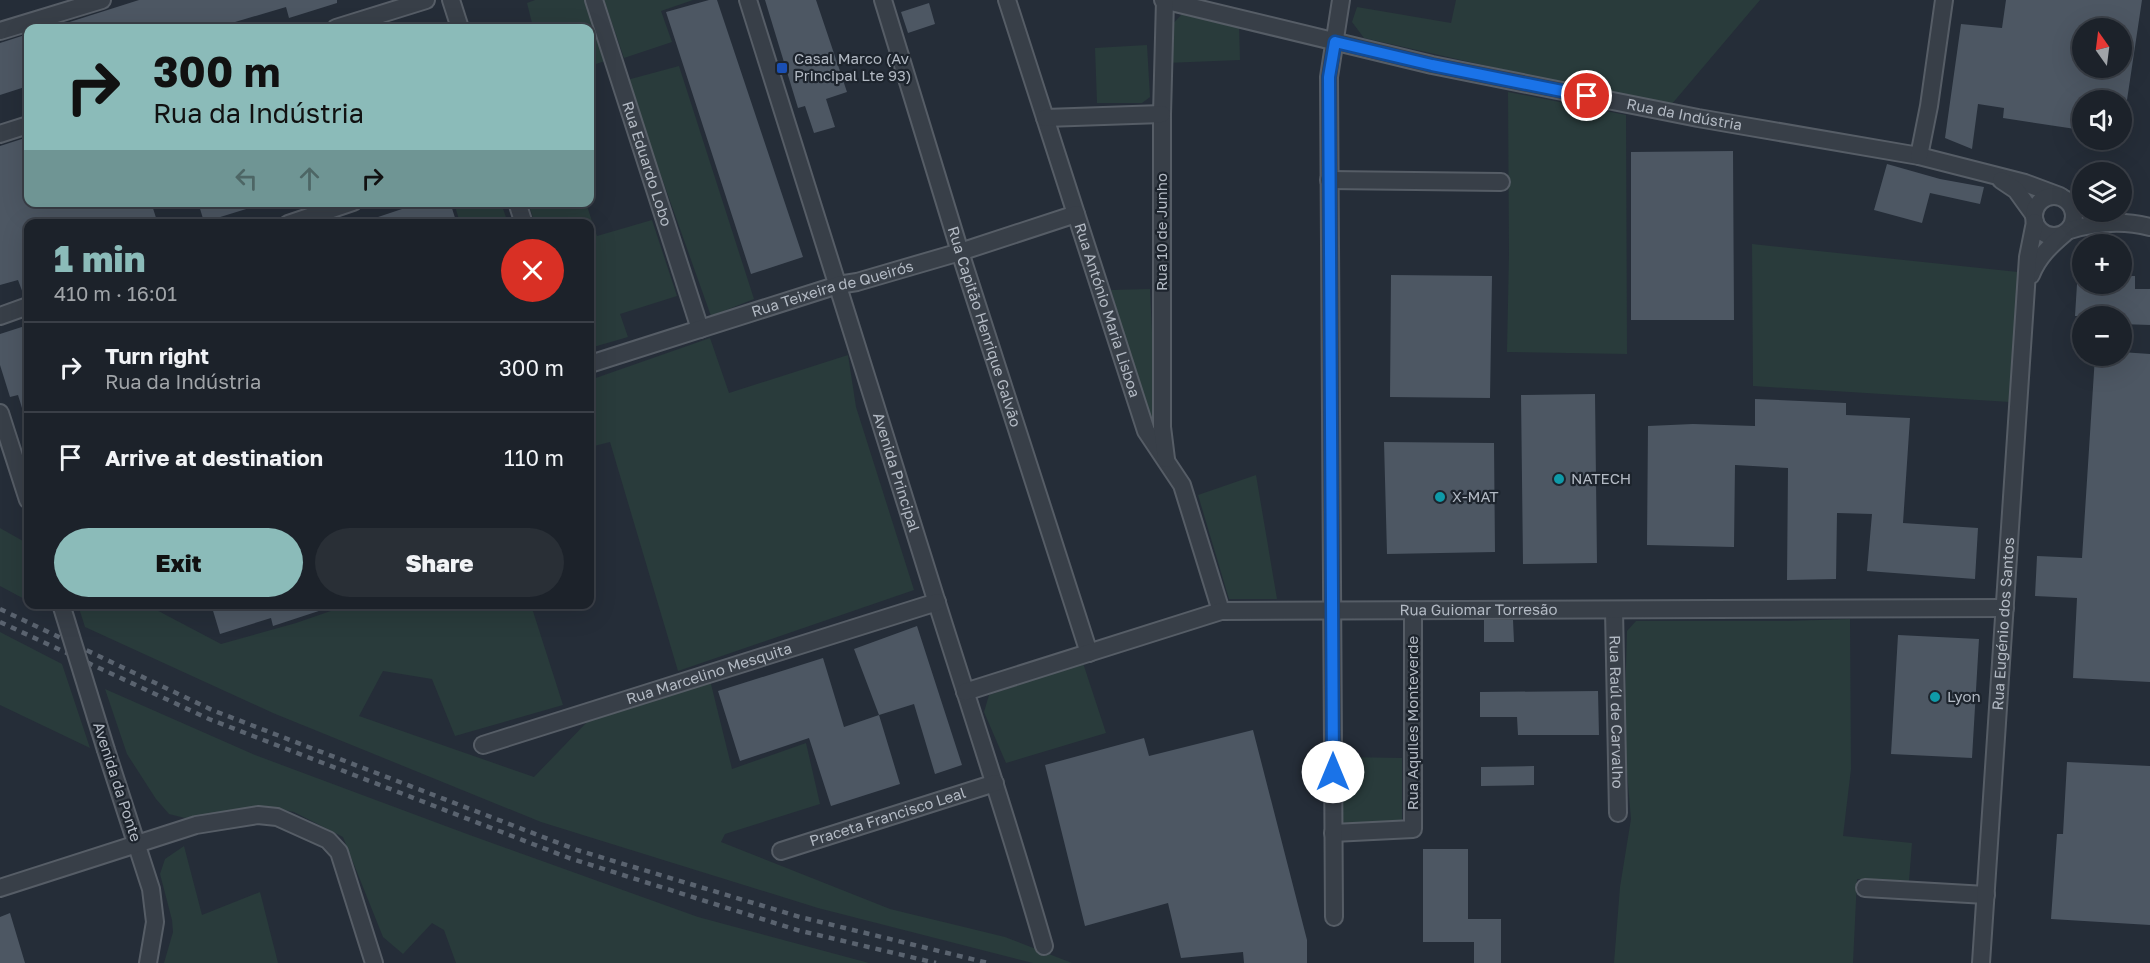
<!DOCTYPE html>
<meta charset="utf-8">
<style>
:root{--surface:#1c222a;--page:#292f36;--text:#f1f3f6;--muted:#a0a4a8;--line:#3a3f47;--accent:#8bbbb9}
body{margin:0;font-family:"Golos Text",sans-serif;background:var(--page);color:var(--text);height:100vh;display:flex;flex-direction:column;font-size:22px;white-space:nowrap}
*{box-sizing:border-box;margin:0}
p{font-size:20px;color:var(--muted)}
.icon{flex:none;width:33px;height:33px;fill:none;stroke:currentColor;stroke-width:2;stroke-linecap:round;stroke-linejoin:round}
.map{position:relative;flex:1;overflow:hidden}
.drawer{position:absolute;left:24px;top:219px;width:570px;height:390px;display:flex;flex-direction:column;background:var(--surface);border-radius:12px;box-shadow:0 6px 24px #0002,0 0 0 2px var(--line)}
.drawer>*{flex:none}
.hud{position:absolute;left:24px;top:24px;width:570px;height:183px;border-radius:12px;box-shadow:0 6px 24px #0002,0 0 0 2px var(--line);background:#8bbbb9;color:#111;overflow:hidden}
.needle{width:39px;rotate:346deg}
.controls{position:absolute;left:2072px;top:18px;display:grid;gap:12px}
.controls a{display:grid;place-items:center;width:60px;height:60px;border-radius:50%;background:var(--surface);box-shadow:0 6px 24px #0002,0 0 0 2px var(--line);font-size:30px}
.pin{position:absolute;display:grid;place-items:center;width:51px;height:51px;color:#fff;margin:-26px;border:3px solid #fff;border-radius:50%;box-shadow:0 2px 6px #0007}
.me{position:absolute;width:66px;margin:-33px;rotate:0deg;stroke-linejoin:round;filter:drop-shadow(0 0 4px #0008)}
.turn{display:flex;align-items:center;gap:21px;height:126px;padding:0 30px;font-size:27px}
.turn .icon{width:78px;height:78px;stroke-width:2.5}
.turn b{display:block;font-size:42px;line-height:51px}
.lanes{display:flex;align-items:center;height:57px;padding:0 30px;background:#0003;justify-content:center;gap:30px;direction:ltr}
.lanes .off{opacity:.35}
.round{display:grid;place-items:center;flex:none;width:63px;height:63px;border-radius:32px;background:var(--page)}
.headline{display:flex;align-items:center;justify-content:space-between;height:102px;padding:0 30px}
h1{font-size:36px;font-weight:800;line-height:45px;color:var(--accent)}
.action{display:flex;gap:12px;margin-top:auto;padding:12px 30px}
.action a{flex:1;height:69px;border-radius:36px;background:var(--accent);color:#111;font-size:24px;font-weight:800;line-height:69px;text-align:center}
.action a+a{background:var(--page);color:var(--text)}
ul{padding:0;list-style:none}
li{display:flex;align-items:center;gap:18px;height:90px;padding:0 30px;border-top:2px solid var(--line)}
li div{flex:1}
li b{display:block;font-size:22px}
li em{font-style:normal}
.map>svg:first-child{display:block}
</style>
<div class="map">
<svg width="2150" height="963" viewBox="0 0 2150 963">
<rect width="100%" height="100%" fill="#252d38"/>
<path fill="#293b3b" d="M535 0H584L605 61 590 66V28H530L533 27 527 3Z
M604 0H693L661 11 672 42 624 58Z
M1456 0H1760L1671 105 1558 82 1364 38 1352 22 1357 7 1451 23Z
M1182 14 1239 25 1240 60 1166 63 1168 29Z
M1147 45 1150 97 1142 103H1097L1095 48Z
M679 66 754 299 711 316 627 80Z
M1508 92 1626 115 1627 354 1507 352 1509 254Z
M454 203H501L508 223H460Z
M528 203H586L597 236 652 220 677 296 620 314 628 337 590 348V224L535 223Z
M1752 244 2018 272 2010 402 1753 386Z
M1150 289 1156 418 1150 420 1111 290Z
M710 338 729 393 848 355 856 407 914 590 678 671 610 442 590 447V380Z
M1256 475 1277 599H1229L1198 495Z
M0 528 23 541 28 557V601L0 586Z
M78 605H147L221 644 296 623 348 605H531L563 705 455 736 432 679 383 671 359 716 534 777 588 721 710 680 732 769 806 743 820 804 725 834 721 842 890 909 1005 937 1072 963H1033L818 908 541 822 273 713 85 627Z
M1850 619 1851 769 1843 836 1912 843 1909 881 1857 879 1853 963H1614L1620 887 1631 819 1624 736 1627 631 1636 621H1787Z
M0 632 62 664 90 748 0 705Z
M1083 663 1106 733 1006 763 984 712 989 695Z
M105 689 255 755 467 834 698 917 869 963H456L444 930 432 923 403 954 383 937 343 837 294 812 278 809H262L185 818 169 814 156 799 127 754Z
M1342 757 1402 758V824L1341 823Z
M184 846 202 915 260 892 278 963H164L173 932 172 920 160 874 165 859Z"/>
<path fill="#4d5763" fill-rule="evenodd" d="M139 0H337V3L289 18 286 7 215 28H57V26Z
M709 0H717L803 257 751 274 666 12Z
M765 0H816L847 92 826 99 835 127 814 133 805 106 798 108Z
M2006 0H2142L2127 100H2082V130L2003 118 2004 108 1978 104 1972 149 1945 138 1961 24 2002 28ZM2082 28H2121V68H2082Z
M929 3 935 24 908 33 901 12Z
M28 34V86L0 95V43Z
M28 137V202H151L158 224H28V296H24L18 280 0 285V146Z
M1733 151 1734 320H1631V152Z
M1887 164 1940 179 1984 187 1980 204 1930 193 1922 223 1874 210Z
M198 202H256V206L204 222Z
M423 202H450L457 224H366V221Z
M1391 275 1492 276 1490 398 1390 397Z
M2121 276H2135V289H2150V325L2121 324V316H2075L2077 284H2121Z
M28 325V420L26 421 18 395 10 397 0 365V334Z
M2121 352 2150 354V682L2073 678 2077 598 2035 596 2037 556 2082 558 2095 356H2121Z
M1595 394 1597 563 1523 564 1521 395Z
M1755 399 1846 403V415L1910 418 1903 523 1978 528 1975 579 1867 571 1872 514 1837 513 1836 579 1787 580 1788 468 1735 465 1734 547 1647 545 1648 426 1693 424 1755 426Z
M1384 442 1494 443 1495 552 1387 554Z
M211 604H331V607L273 626 271 618 220 634Z
M1484 620H1513L1514 642H1484Z
M917 626 962 765 935 774 914 704 879 715 854 649Z
M1898 635 1979 639 1972 758 1891 754Z
M823 658 844 727 879 715 900 784 831 806 809 738 740 761 718 691Z
M1598 691 1599 735H1518L1517 717H1480V692Z
M1253 730 1307 940V963H1244L1243 952 1181 958 1168 903 1085 926 1045 765 1144 738 1149 756Z
M2067 762 2150 766V925L2051 919 2057 834H2063Z
M1534 766V785L1481 786V767Z
M1423 849H1468V919H1501V963H1474V942H1423Z
M10 913 25 963H0V917Z"/>
<g fill="none" stroke-linecap="round" stroke-linejoin="round">
<g stroke="#565d66" stroke-width="20">
<g id="minor">
<path d="M451 0 460 28"/>
<path id="s1" d="M594 0 700 329"/>
<path id="s2" d="M748 0C812 201 874 402 937 603 973 717 1011 831 1044 946"/>
<path id="s3" d="M883 0 960 252 1089 653"/>
<path id="s4" d="M1007 0 1146 431 1182 485 1221 611"/>
<path id="s5" d="M1163 0 1432 65 1698 118 1919 156 2025 183 2060 196"/>
<path d="M1165 0 1162 114V427L1166 459"/>
<path d="M336 28 426 0"/>
<path d="M0 31 102 0"/>
<path d="M1045 118 1162 114"/>
<path d="M0 134 28 125"/>
<path d="M1919 156 1929 106 1944 0"/>
<path d="M1329 180 1501 182"/>
<path d="M2001 180 2016 190 2034 215"/>
<circle cx="2054" cy="216" r="20"/>
<path d="M517 202 524 224"/>
<path d="M288 224 353 202"/>
<path d="M2070 230C2097 222 2123 220 2150 227"/>
<path d="M2031 275C2038 257 2050 246 2064 234"/>
<path d="M0 316 28 306"/>
<path id="s6" d="M590 364 838 285 857 282 960 252 1076 214"/>
<path d="M0 413 28 500"/>
<path id="s7" d="M1614 610 1618 813"/>
<path id="s8" d="M965 692 1221 611 2005 608"/>
<path id="s9" d="M483 745 937 602"/>
<path d="M106 750 151 889 155 922 148 963"/>
<path d="M1333 833 1413 829V610"/>
<path id="s10" d="M781 851 995 783"/>
<path d="M0 888 196 825 258 815 277 817 328 840 339 852 374 963"/>
<path d="M1865 888 1986 895"/>
<path d="M1334 917 1329 77 1341 0"/>
<path id="s11" d="M1981 963 2028 257 2035 222"/>
</g>
</g>
<use href="#minor" stroke="#383f48" stroke-width="16"/>
<path stroke="#5a636f" stroke-width="4.5" stroke-dasharray="6 6" stroke-linecap="butt" d="M0 609 212 710 577 850 800 917 988 963
M0 622 209 719 569 858 797 930 936 963"/>
<g stroke="#565d66" stroke-width="20" stroke-linecap="butt">
<path id="minor-bridge" d="M61 604 106 750"/>
</g>
<use href="#minor-bridge" stroke="#383f48" stroke-width="16"/>
</g>
<g fill="none" stroke-linecap="round" stroke-linejoin="round">
<g stroke="#114b97" stroke-width="15">
<path id="route" d="M1333 772 1329 77 1335 42 1432 65 1587 96"/>
</g>
<use href="#route" stroke="#1a73e8" stroke-width="10"/>
</g>
<rect fill="#1a4fb4" stroke="#1d242d" stroke-width="2" x="776" y="62" width="12" height="12" rx="3"/>
<g fill="#0f9aa8" stroke="#1d242d" stroke-width="2">
<circle cx="1559" cy="479" r="6"/>
<circle cx="1440" cy="497" r="6"/>
<circle cx="1935" cy="697" r="6"/>
</g>
<g text-anchor="middle" stroke-width="4.5" stroke-linejoin="round" paint-order="stroke">
<g font-size="15" fill="#b3bac4" stroke="#1d242d" text-anchor="start">
<text x="794" y="64">Casal Marco (Av<tspan x="794" dy="17">Principal Lte 93)</tspan></text>
<text x="1571" y="484">NATECH</text>
<text x="1452" y="502">X-MAT</text>
<text x="1947" y="702">Lyon</text>
</g>
<g font-size="15" fill="#b3bac4" stroke="#1d242d">
<text dy="5" stroke="none"><textPath href="#s5" startOffset="534">Rua da Indústria</textPath></text>
<text dy="5" stroke="none"><textPath href="#s1" startOffset="172">Rua Eduardo Lobo</textPath></text>
<text transform="translate(1162 232) rotate(-90)" y="5">Rua 10 de Junho</text>
<text dy="5" stroke="none"><textPath href="#s6" startOffset="254">Rua Teixeira de Queirós</textPath></text>
<text dy="5" stroke="none"><textPath href="#s4" startOffset="326">Rua António Maria Lisboa</textPath></text>
<text dy="5" stroke="none"><textPath href="#s3" startOffset="342">Rua Capitão Henrique Galvão</textPath></text>
<text dy="5" stroke="none"><textPath href="#s2" startOffset="495">Avenida Principal</textPath></text>
<text dy="5" stroke="none"><textPath href="#s8" startOffset="526">Rua Guiomar Torresão</textPath></text>
<text dy="5" stroke="none"><textPath href="#s11" startOffset="340">Rua Eugénio dos Santos</textPath></text>
<text dy="5" stroke="none"><textPath href="#s9" startOffset="237">Rua Marcelino Mesquita</textPath></text>
<text dy="5" stroke="none"><textPath href="#s7" startOffset="102">Rua Raúl de Carvalho</textPath></text>
<text transform="translate(1413 723) rotate(-90)" y="5">Rua Aquiles Monteverde</text>
<text transform="translate(117 782) rotate(72)" y="5">Avenida da Ponte</text>
<text dy="5" stroke="none"><textPath href="#s10" startOffset="112">Praceta Francisco Leal</textPath></text>
</g>
</g>
</svg>
<div class="controls">
<a><svg class="needle" viewBox="-14 -14 28 28"><path d="M0-13l5 13h-10z" fill="#e53935"/><path d="M0 13l5-13h-10z" fill="#a0a4a8"/></svg></a>
<a><svg class="icon" aria-label="sound" viewBox="0 0 24 24"><path d="M4 9h4l5-4v14l-5-4H4zM17 9q2 3 0 6"/></svg></a>
<a><svg class="icon" aria-label="layers" viewBox="0 0 24 24"><path d="M12 4l9 5-9 5-9-5zM3 14l9 5 9-5"/></svg></a>
<a>+</a>
<a>−</a>
</div>
<div class="pin" style="left:1587px;top:96px;background:#d93025"><svg class="icon" aria-label="arrive" viewBox="0 0 24 24"><path d="M6 21V4h12l-3 4 3 4H6"/></svg></div>
<svg class="me" style="left:1333px;top:772px" viewBox="-20 -20 40 40"><circle r="19" fill="#fff"/><path d="M0-13L10 11 0 6-10 11z" fill="#1a73e8"/></svg>
<div class="hud">
<div class="turn"><svg class="icon" aria-label="right" viewBox="0 0 24 24"><path d="M7 20v-9h11M14 6l5 5-5 5"/></svg><div><b>300 m</b>Rua da Indústria</div></div>
<div class="lanes"><svg class="icon off" aria-label="left" viewBox="0 0 24 24"><path d="M17 20v-9H6M10 6l-5 5 5 5"/></svg><svg class="icon off" aria-label="ahead" viewBox="0 0 24 24"><path d="M12 20V5M6 11l6-6 6 6"/></svg><svg class="icon" aria-label="right" viewBox="0 0 24 24"><path d="M7 20v-9h11M14 6l5 5-5 5"/></svg></div>
</div>
<section class="drawer">
<div class="headline"><div><h1>1 min</h1><p>410 m · 16:01</p></div><a class="round" style="background:#d93025;color:#fff"><svg class="icon" aria-label="close" viewBox="0 0 24 24"><path d="M6 6l12 12M18 6L6 18"/></svg></a></div>
<ul>
<li><svg class="icon" aria-label="right" viewBox="0 0 24 24"><path d="M7 20v-9h11M14 6l5 5-5 5"/></svg><div><b>Turn right</b><p>Rua da Indústria</p></div><em>300 m</em></li>
<li><svg class="icon" aria-label="arrive" viewBox="0 0 24 24"><path d="M6 21V4h12l-3 4 3 4H6"/></svg><div><b>Arrive at destination</b></div><em>110 m</em></li>
</ul>
<div class="action"><a>Exit</a><a>Share</a></div>
</section>
</div>
